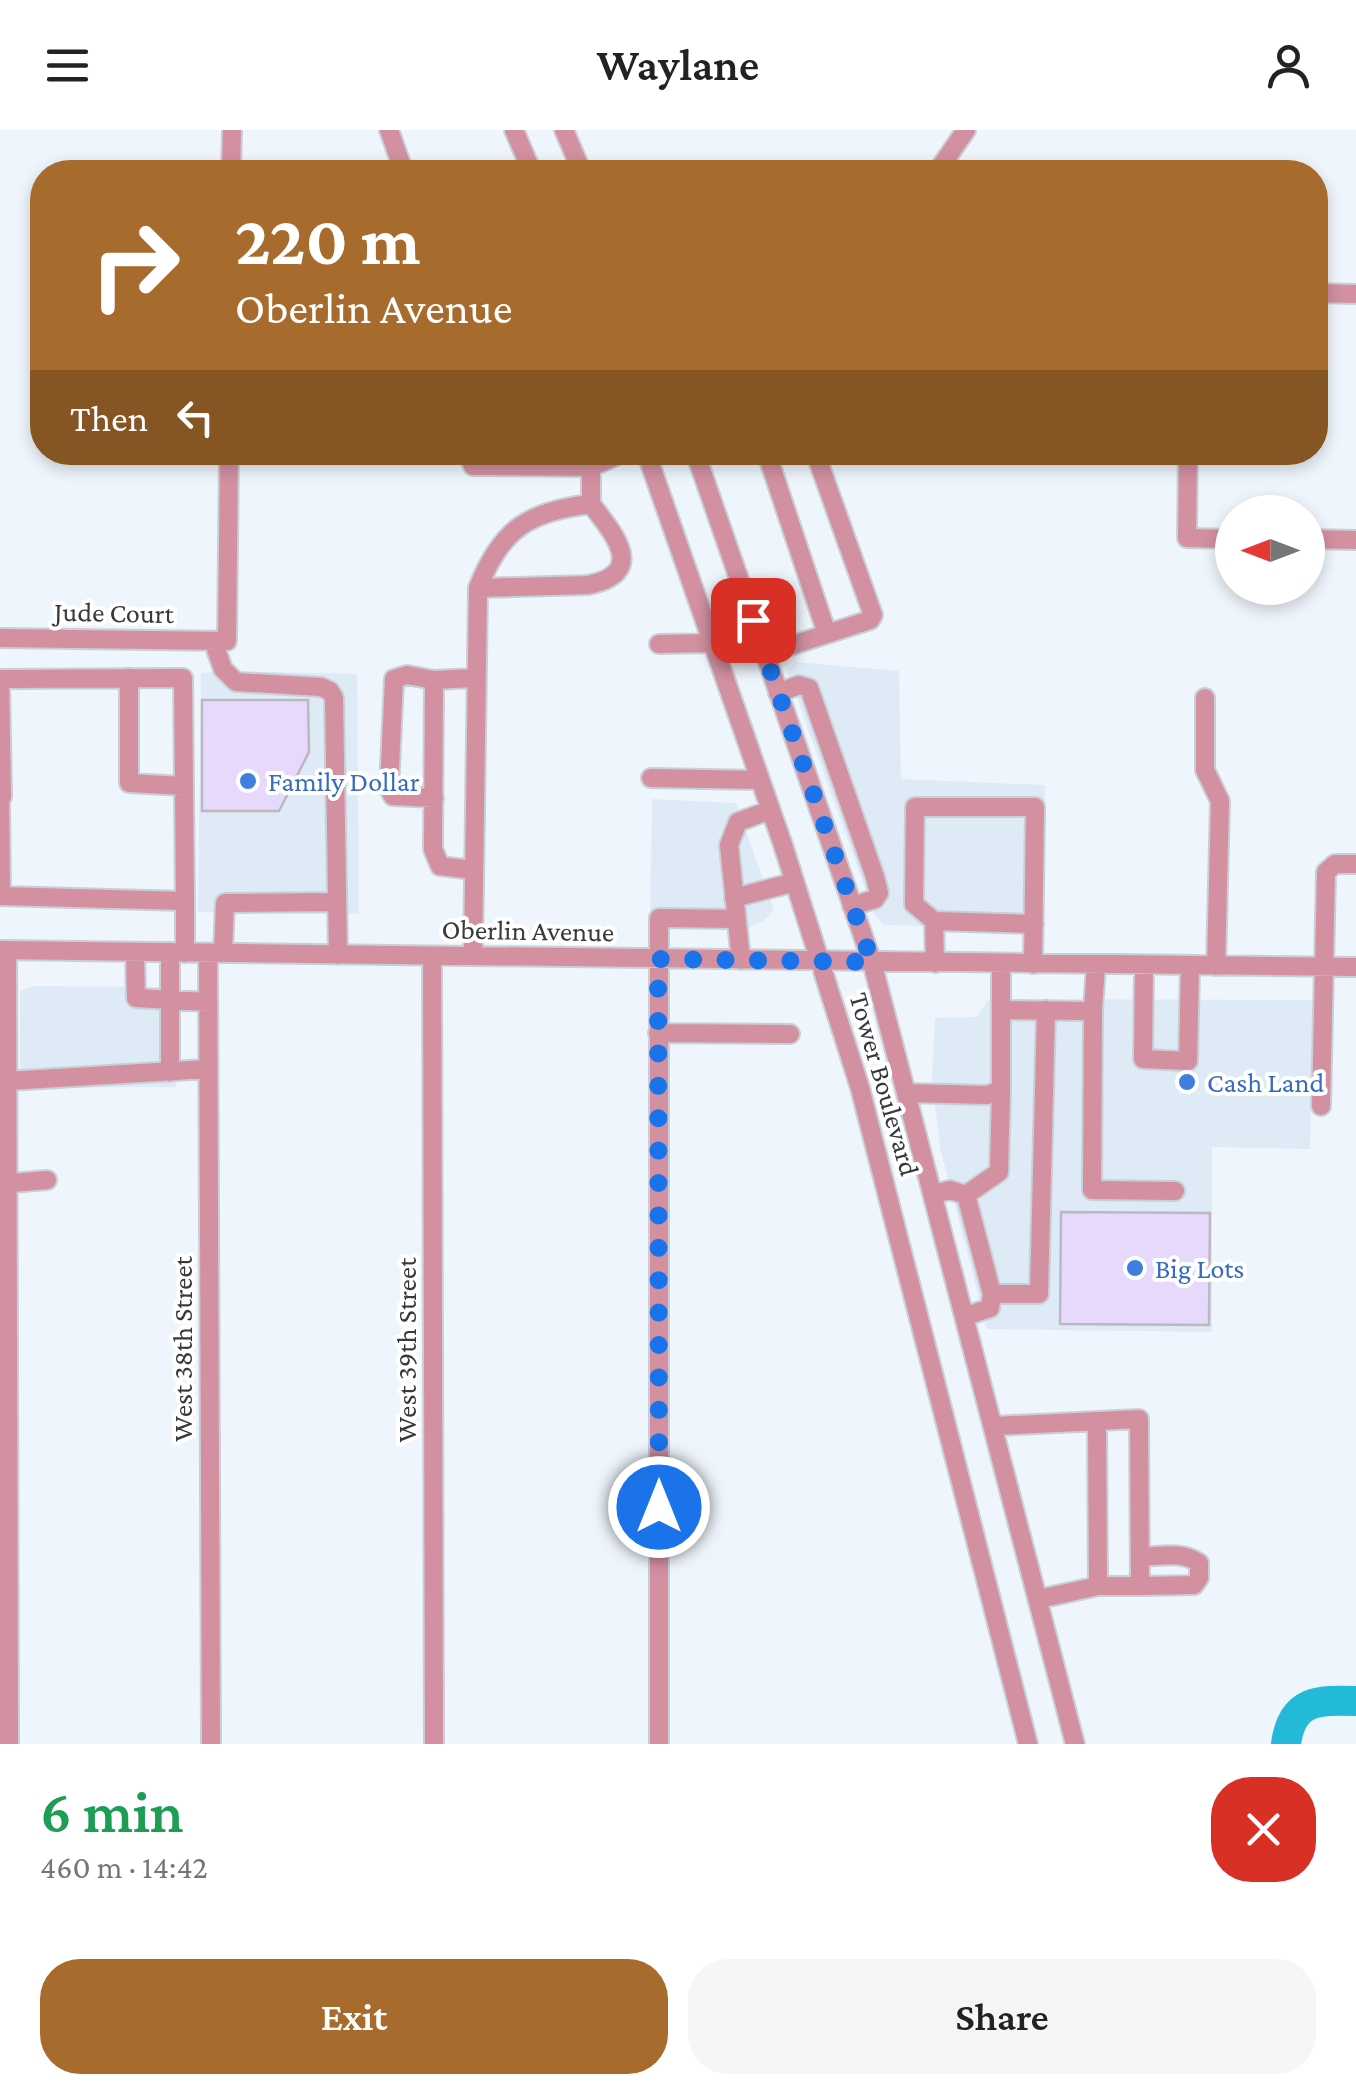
<!DOCTYPE html>
<meta charset="utf-8">
<style>
:root{--surface:#fff;--page:#f6f6f6;--text:#222;--muted:#767676;--accent:#a76b2d}
body{margin:0;font-family:"Crimson Pro",serif;background:var(--page);color:var(--text);height:100vh;display:flex;flex-direction:column;font-size:38px;white-space:nowrap}
*{box-sizing:border-box;margin:0}
p{font-size:32px;color:var(--muted)}
.icon{flex:none;width:55px;height:55px;fill:none;stroke:currentColor;stroke-width:2;stroke-linecap:round;stroke-linejoin:round}
.map{position:relative;height:1614px;overflow:hidden}
.details{display:flex;flex-direction:column;background:var(--surface);flex:1}
.details>*{flex:none}
.hud{position:absolute;left:30px;top:30px;width:1298px;height:305px;border-radius:40px;box-shadow:0 5px 15px #0003;background:#a76b2d;color:#fff;overflow:hidden}
.needle{width:65px;rotate:270deg}
.controls{position:absolute;left:1215px;top:365px;display:grid;gap:20px}
.controls a{display:grid;place-items:center;width:110px;height:110px;border-radius:50%;background:var(--surface);box-shadow:0 5px 15px #0003;font-size:50px}
.pin{position:absolute;display:grid;place-items:center;width:85px;height:85px;color:#fff;margin:-42px;border-radius:20px;box-shadow:0 5px 15px #0006}
.me{position:absolute;width:110px;margin:-55px;rotate:0deg;stroke-linejoin:round;filter:drop-shadow(0 0 8px #0008)}
.turn{display:flex;align-items:center;gap:35px;height:210px;padding:0 40px;font-size:45px}
.turn .icon{width:130px;height:130px;stroke-width:2.5}
.turn b{display:block;font-size:70px;line-height:85px}
.then{display:flex;align-items:center;height:95px;padding:0 40px;background:#0003;gap:20px;font-size:38px}
.round{display:grid;place-items:center;flex:none;width:105px;height:105px;border-radius:40px;background:var(--page)}
.overview{display:flex;align-items:center;justify-content:space-between;height:170px;padding:0 40px}
h1{font-size:60px;font-weight:600;line-height:75px;color:#1e9e55}
.cta{display:flex;gap:20px;margin-top:auto;padding:20px 40px}
.cta a{flex:1;height:115px;border-radius:40px;background:var(--accent);color:#fff;font-size:40px;font-weight:600;line-height:115px;text-align:center}
.cta a+a{background:var(--page);color:var(--text)}
header{display:flex;justify-content:space-between;align-items:center;height:130px;padding:0 40px;background:var(--surface);font-size:45px;font-weight:600}
.map>svg:first-child{display:block}
</style>
<header><svg class="icon" aria-label="menu" viewBox="0 0 24 24"><path d="M4 6h16M4 12h16M4 18h16"/></svg>Waylane<svg class="icon" aria-label="person" viewBox="0 0 24 24"><circle cx="12" cy="8" r="4"/><path d="M4 21q1-7 8-7t8 7"/></svg></header>
<div class="map">
<svg width="1356" height="1614" viewBox="0 0 1356 1614">
<rect width="100%" height="100%" fill="#eff5fc"/>
<path fill="#dfeaf7" d="M795 532 899 541 901 649 1045 655 1044 799 883 795 873 781 787 540Z
M237 541 357 544 359 784 198 782 201 543Z
M652 669 736 673 774 780 762 792 750 797H650Z
M34 856 179 857 176 957 20 958V861Z
M989 869 1314 870 1310 1019 1212 1017V1202L987 1199 940 1018 932 949 935 888 977 887Z"/>
<g fill="none" stroke-linecap="round" stroke-linejoin="round">
<path stroke="#22bad7" stroke-width="30" d="M1286 1614C1292 1569 1318 1570 1356 1571"/>
</g>
<path fill="#e6d9fc" stroke="#bbb8bf" stroke-width="2.5" d="M202 570H308L309 622 279 681H202Z
M1061 1082 1210 1083 1209 1195 1060 1194Z"/>
<g fill="none" stroke-linecap="round" stroke-linejoin="round">
<g stroke="#cacfd6" stroke-width="22">
<path id="minor" d="M389 0 404 42
M514 0 532 42
M564 0 582 42
M231 42 232 0
M937 42 966 0
M1315 163 1356 164
M467 322 473 336 591 337 625 322
M646 322 783 715 860 958 1028 1614
M695 322 872 832 1075 1614
M769 322V330L827 504
M1188 322 1187 408 1232 409
M1308 409 1356 410
M478 458 588 455C648 443 614 404 591 374
M0 508 227 511 229 322
M213 511 223 539 236 552 321 557 330 561 334 568 338 825
M659 514 711 513
M765 524 870 490 873 485 815 322
M129 548V653L184 656
M0 549 2 667
M2 549 183 548 185 771
M778 563 799 555 809 558 875 747 879 763 875 769 852 776
M1205 568V640L1220 671 1216 836
M651 648 760 650
M0 667 1 766 185 771V823
M434 668 393 666 389 659 394 549 407 545 434 550
M473 740 440 736 433 719 434 550 475 548
M734 768 795 752
M934 791 935 833
M0 820 1356 837
M7 820 9 1614
M135 822 136 868 208 872
M170 822V942
M208 823 211 1614
M223 823 225 773 337 772
M432 826 434 1614
M473 826 478 458C501 399 529 381 591 374V337
M741 830 729 715 738 692 770 680
M1033 834 1035 677H915L914 774 934 791 1034 794
M1144 835 1143 929 1188 931 1190 836
M1093 879 1092 1060 1175 1061
M1002 880 1089 881 1093 879 1096 835
M658 903 790 904
M7 951 208 939
M907 963 987 965 1001 960V834
M1321 976 1326 742 1335 734H1356
M0 1054 47 1050
M934 1064 950 1060 966 1065 992 1164 990 1178 966 1186
M966 1065 999 1042 1001 960
M992 1164H1039L1046 880
M1097 1291 1098 1456
M995 1296 1139 1289 1140 1456H1098L1039 1469
M1140 1456 1194 1455 1199 1448V1433C1182 1421 1161 1426 1141 1427
M659 1614V788L736 789"/>
</g>
<use href="#minor" stroke="#d290a1" stroke-width="18"/>
</g>
<g fill="none" stroke-linecap="round" stroke-linejoin="round">
<path stroke="#1a73e8" stroke-width="18" stroke-dasharray="0 32.4" d="M659 1377 658 829 872 832 753 490"/>
</g>
<g fill="#3f7fe0" stroke="#fff" stroke-width="4">
<circle cx="248" cy="651" r="10"/>
<circle cx="1187" cy="952" r="10"/>
<circle cx="1135" cy="1138" r="10"/>
</g>
<g text-anchor="middle" stroke-width="8" stroke-linejoin="round" paint-order="stroke">
<g font-size="28" fill="#37393c" stroke="#fff">
<text transform="translate(114 482) rotate(1)" y="10">Jude Court</text>
<text transform="translate(528 800) rotate(1)" y="10">Oberlin Avenue</text>
<text transform="translate(885 954) rotate(74)" y="10">Tower Boulevard</text>
<text transform="translate(182 1219) rotate(-90)" y="10">West 38th Street</text>
<text transform="translate(406 1220) rotate(-90)" y="10">West 39th Street</text>
</g>
<g font-size="28" fill="#366cbe" stroke="#fff" text-anchor="start">
<text x="268" y="661">Family Dollar</text>
<text x="1207" y="962">Cash Land</text>
<text x="1155" y="1148">Big Lots</text>
</g>
</g>
</svg>
<div class="controls">
<a><svg class="needle" viewBox="-14 -14 28 28"><path d="M0-13l5 13h-10z" fill="#e53935"/><path d="M0 13l5-13h-10z" fill="#767676"/></svg></a>
</div>
<div class="pin" style="left:753px;top:490px;background:#d93025"><svg class="icon" aria-label="arrive" viewBox="0 0 24 24"><path d="M6 21V4h12l-3 4 3 4H6"/></svg></div>
<svg class="me" style="left:659px;top:1377px" viewBox="-20 -20 40 40"><circle r="17" fill="#1a73e8" stroke="#fff" stroke-width="3"/><path d="M0-11L8 9 0 5-8 9z" fill="#fff"/></svg>
<div class="hud">
<div class="turn"><svg class="icon" aria-label="right" viewBox="0 0 24 24"><path d="M7 20v-9h11M14 6l5 5-5 5"/></svg><div><b>220 m</b>Oberlin Avenue</div></div>
<div class="then">Then<svg class="icon" aria-label="left" viewBox="0 0 24 24"><path d="M17 20v-9H6M10 6l-5 5 5 5"/></svg></div>
</div>
</div>
<section class="details">
<div class="overview"><div><h1>6 min</h1><p>460 m · 14:42</p></div><a class="round" style="background:#d93025;color:#fff"><svg class="icon" aria-label="close" viewBox="0 0 24 24"><path d="M6 6l12 12M18 6L6 18"/></svg></a></div>
<div class="cta"><a>Exit</a><a>Share</a></div>
</section>
